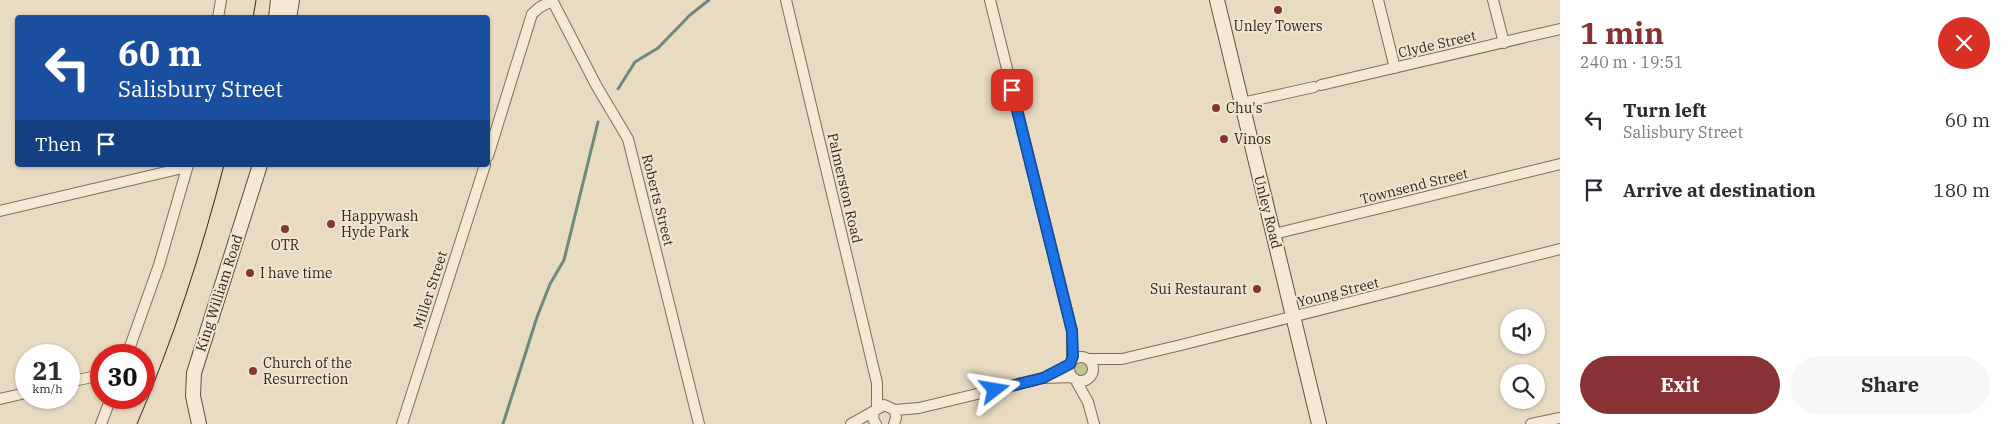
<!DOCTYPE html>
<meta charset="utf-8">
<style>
:root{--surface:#fff;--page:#f7f7f7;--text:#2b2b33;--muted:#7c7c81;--accent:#883236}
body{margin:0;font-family:"IBM Plex Serif",serif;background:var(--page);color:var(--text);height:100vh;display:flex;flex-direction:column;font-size:19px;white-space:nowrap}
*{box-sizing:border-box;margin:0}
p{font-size:16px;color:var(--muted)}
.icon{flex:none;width:28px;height:28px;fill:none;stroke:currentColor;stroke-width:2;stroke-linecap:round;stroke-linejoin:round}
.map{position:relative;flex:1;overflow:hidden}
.sheet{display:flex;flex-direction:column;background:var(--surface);width:450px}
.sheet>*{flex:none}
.guide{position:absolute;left:15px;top:15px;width:475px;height:152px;border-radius:5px;box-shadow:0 1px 4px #0004;background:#1a4fa0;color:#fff;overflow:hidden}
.fabs{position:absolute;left:1500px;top:309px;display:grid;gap:10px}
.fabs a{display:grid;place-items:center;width:45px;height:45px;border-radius:50%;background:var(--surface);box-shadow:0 1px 4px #0004;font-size:25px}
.speed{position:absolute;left:15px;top:344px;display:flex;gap:10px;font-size:25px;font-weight:700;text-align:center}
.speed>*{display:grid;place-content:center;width:65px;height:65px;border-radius:50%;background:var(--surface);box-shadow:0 1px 4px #0004;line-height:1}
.speed small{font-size:12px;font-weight:400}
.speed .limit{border:8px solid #d22;background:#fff;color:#111}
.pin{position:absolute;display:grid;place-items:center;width:42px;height:42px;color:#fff;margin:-21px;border-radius:10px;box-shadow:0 2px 8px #0006}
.me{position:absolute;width:55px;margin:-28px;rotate:76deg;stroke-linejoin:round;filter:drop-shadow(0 0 4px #0008)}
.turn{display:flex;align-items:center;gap:18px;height:105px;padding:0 20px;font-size:22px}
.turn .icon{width:65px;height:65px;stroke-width:2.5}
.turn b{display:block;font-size:35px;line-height:42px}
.then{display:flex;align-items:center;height:48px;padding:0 20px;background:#0003;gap:10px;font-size:19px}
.round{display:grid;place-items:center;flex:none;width:52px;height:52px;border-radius:26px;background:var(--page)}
.overview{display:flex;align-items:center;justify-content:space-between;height:85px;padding:0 20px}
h1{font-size:30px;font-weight:700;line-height:38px;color:var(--accent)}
.action{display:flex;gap:10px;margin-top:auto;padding:10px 20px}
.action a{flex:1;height:58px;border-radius:30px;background:var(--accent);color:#fff;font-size:20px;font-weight:700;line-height:58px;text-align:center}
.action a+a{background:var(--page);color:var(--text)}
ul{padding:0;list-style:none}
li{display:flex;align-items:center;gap:15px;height:70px;padding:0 20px}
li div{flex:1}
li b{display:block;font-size:19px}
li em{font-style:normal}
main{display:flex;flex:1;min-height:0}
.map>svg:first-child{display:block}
</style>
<main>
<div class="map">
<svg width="1560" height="424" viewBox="0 0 1560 424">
<rect width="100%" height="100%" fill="#e8dbc2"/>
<path fill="#c1c497" d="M1072 369a9 9 0 1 1 18 0a9 9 0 1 1-18 0Z"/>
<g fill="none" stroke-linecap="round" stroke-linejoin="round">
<path stroke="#6c8880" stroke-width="3" d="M618 89 635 62 658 48 690 15 709 0
M503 424 537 317 550 284 564 260 598 122"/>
<g stroke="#806d5b" stroke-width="12">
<path id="minor" d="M552 0 596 85 628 139 699 424
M786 0 877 383V408
M990 0 1072 331V361
M1378 0 1395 68
M1493 0 1504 43
M218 18 221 0
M1321 85 1560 29
M1242 103 1314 87
M488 156 532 14 540 7 552 1
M0 211 187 167
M1274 234 1560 164
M127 355 159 265 188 165
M1069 369a12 12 0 1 1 24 0a12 12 0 1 1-24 0Z
M1089 359H1122L1181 345 1560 249
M1075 379 1088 402 1094 424
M69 382 101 375
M0 399 26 393
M895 410 919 408 1043 378 1072 377
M101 424 111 398
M402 424 485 165
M851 424 874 411
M876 424 873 419 874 411 884 405 895 410 896 418 894 424
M1531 424 1560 418"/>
</g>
<g stroke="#614f3e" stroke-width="16">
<path id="secondary" d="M1217 0 1319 424
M276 18 278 0
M289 18 292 0
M199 424 193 396 194 373 260 165"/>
</g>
<use href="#minor" stroke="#f4e9d4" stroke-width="10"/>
<use href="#secondary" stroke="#f4e9d4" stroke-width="14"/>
<path stroke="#31261e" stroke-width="1" d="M253 18 256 0
M137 424C173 340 201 254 224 165"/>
</g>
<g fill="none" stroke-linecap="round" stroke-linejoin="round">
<g stroke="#114b97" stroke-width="12">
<path id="route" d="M995 390 1043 378 1070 364 1073 356 1072 331 1012 90"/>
</g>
<use href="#route" stroke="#1a73e8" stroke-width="9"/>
</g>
<g fill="#883236" stroke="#f0e6d0" stroke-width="2">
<circle cx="1278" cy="10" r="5"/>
<circle cx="1216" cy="108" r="5"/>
<circle cx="1224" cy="139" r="5"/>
<circle cx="331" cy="224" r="5"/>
<circle cx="285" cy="229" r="5"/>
<circle cx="250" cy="273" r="5"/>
<circle cx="1257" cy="289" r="5"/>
<circle cx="253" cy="371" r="5"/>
</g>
<g text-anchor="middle" stroke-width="4" stroke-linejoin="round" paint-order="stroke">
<g font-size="14" fill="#31261e" stroke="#f0e6d0" text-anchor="start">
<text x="1278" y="31" text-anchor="middle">Unley Towers</text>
<text x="1226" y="113">Chu's</text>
<text x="1234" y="144">Vinos</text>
<text x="341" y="221">Happywash<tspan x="341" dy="16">Hyde Park</tspan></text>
<text x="285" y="250" text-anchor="middle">OTR</text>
<text x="260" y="278">I have time</text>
<text x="1247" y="294" text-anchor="end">Sui Restaurant</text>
<text x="263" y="368">Church of the<tspan x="263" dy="16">Resurrection</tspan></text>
</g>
<g font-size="14" fill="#31261e" stroke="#f0e6d0">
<text transform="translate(1437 44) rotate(-13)" y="5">Clyde Street</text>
<text transform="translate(1414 186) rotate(-14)" y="5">Townsend Street</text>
<text transform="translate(845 188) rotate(77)" y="5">Palmerston Road</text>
<text transform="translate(658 200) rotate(76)" y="5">Roberts Street</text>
<text transform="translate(1268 212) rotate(76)" y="5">Unley Road</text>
<text transform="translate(430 290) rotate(-72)" y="5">Miller Street</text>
<text transform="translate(1338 292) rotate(-14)" y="5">Young Street</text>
<text transform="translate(219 293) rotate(-72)" y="5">King William Road</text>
</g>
</g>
</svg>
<div class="fabs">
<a><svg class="icon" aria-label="sound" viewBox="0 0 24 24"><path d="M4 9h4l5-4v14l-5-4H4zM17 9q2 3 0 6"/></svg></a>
<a><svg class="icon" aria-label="search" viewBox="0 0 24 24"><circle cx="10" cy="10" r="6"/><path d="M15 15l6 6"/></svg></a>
</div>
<div class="speed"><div>21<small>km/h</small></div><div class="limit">30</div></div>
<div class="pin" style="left:1012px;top:90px;background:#d93025"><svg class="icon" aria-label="arrive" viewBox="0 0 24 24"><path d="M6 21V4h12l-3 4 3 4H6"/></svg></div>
<svg class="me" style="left:995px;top:390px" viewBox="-20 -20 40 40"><path d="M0-17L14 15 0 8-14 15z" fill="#1a73e8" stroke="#fff" stroke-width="4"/></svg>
<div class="guide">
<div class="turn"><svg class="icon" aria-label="left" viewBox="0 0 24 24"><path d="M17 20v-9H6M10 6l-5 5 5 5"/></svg><div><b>60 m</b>Salisbury Street</div></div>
<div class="then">Then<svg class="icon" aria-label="arrive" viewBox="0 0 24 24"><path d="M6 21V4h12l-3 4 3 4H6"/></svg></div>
</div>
</div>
<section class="sheet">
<div class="overview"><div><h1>1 min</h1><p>240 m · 19:51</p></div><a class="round" style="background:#d93025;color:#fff"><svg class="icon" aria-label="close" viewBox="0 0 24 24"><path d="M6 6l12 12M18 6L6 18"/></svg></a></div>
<ul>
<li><svg class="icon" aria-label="left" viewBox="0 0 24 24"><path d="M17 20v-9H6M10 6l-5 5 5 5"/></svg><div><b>Turn left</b><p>Salisbury Street</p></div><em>60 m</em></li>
<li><svg class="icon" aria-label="arrive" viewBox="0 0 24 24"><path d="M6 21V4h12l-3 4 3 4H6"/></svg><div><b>Arrive at destination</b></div><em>180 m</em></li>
</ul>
<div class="action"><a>Exit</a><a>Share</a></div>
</section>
</main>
